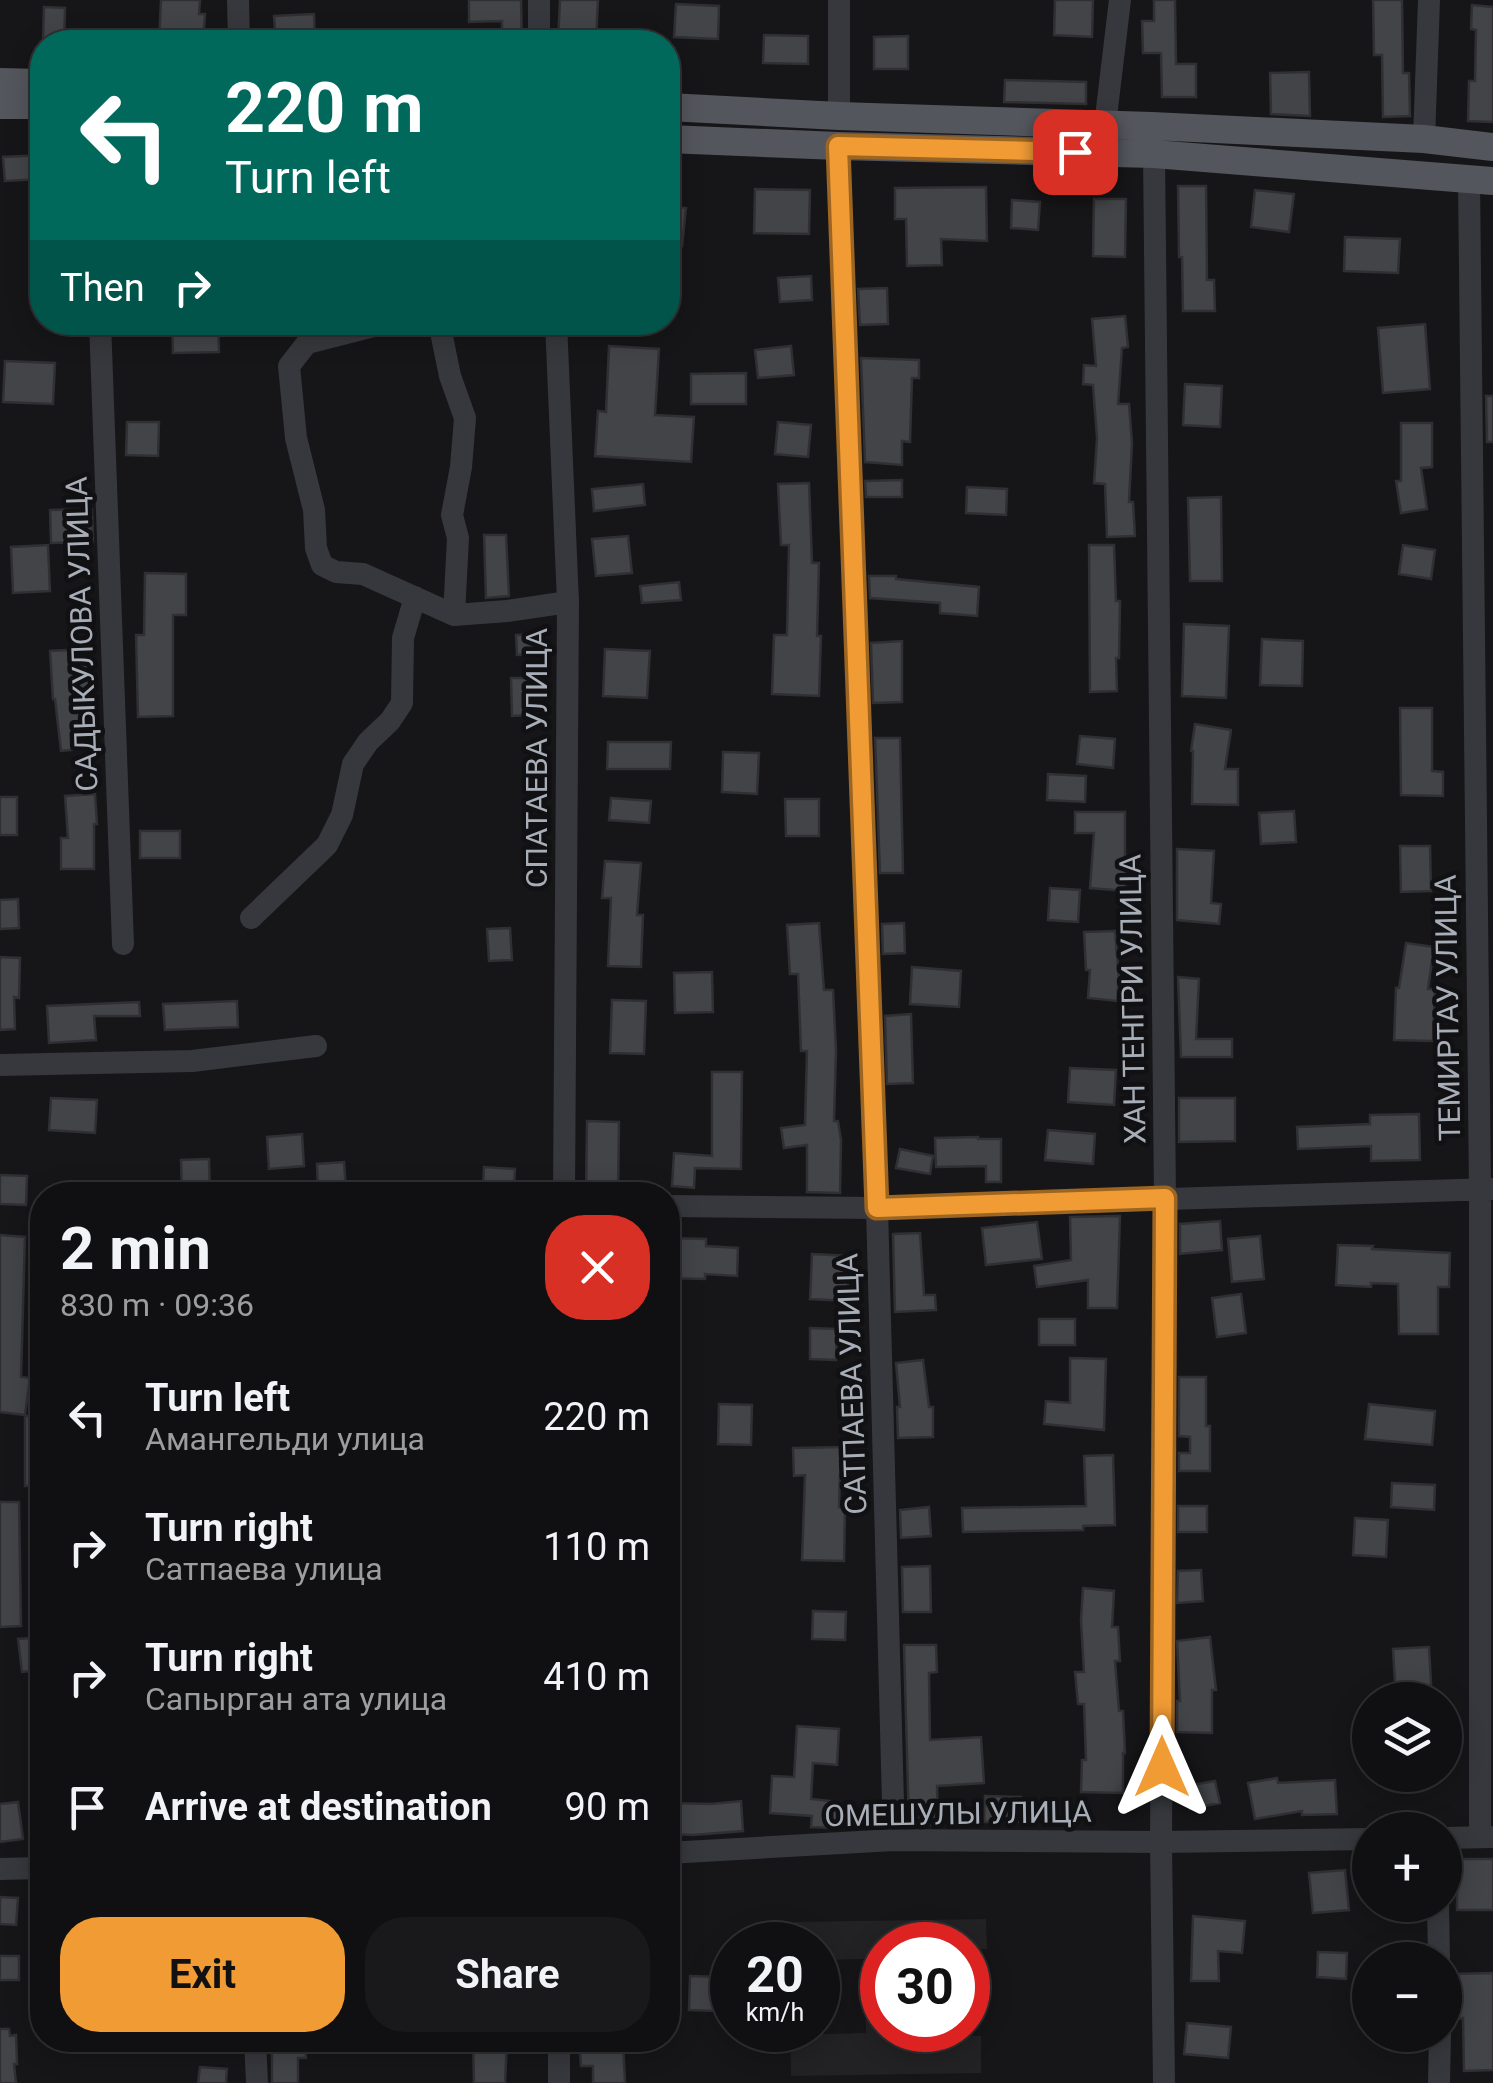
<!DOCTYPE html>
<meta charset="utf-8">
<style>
:root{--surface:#101012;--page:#19191b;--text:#f1f3f6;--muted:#9c9d9f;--line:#303032;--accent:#f19b35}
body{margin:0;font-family:Roboto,sans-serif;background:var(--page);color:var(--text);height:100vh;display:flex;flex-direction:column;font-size:38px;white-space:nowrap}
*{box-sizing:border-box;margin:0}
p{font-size:32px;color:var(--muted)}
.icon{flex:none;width:55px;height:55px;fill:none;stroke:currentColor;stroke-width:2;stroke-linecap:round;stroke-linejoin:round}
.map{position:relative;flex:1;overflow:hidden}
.details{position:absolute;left:30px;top:1182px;width:650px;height:870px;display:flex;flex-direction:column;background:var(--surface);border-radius:40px;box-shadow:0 5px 25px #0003,0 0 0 2px var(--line)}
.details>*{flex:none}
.banner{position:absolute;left:30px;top:30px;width:650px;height:305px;border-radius:40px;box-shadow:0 5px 25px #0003,0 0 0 2px var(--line);background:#00695c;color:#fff;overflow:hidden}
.buttons{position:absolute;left:1352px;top:1682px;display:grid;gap:20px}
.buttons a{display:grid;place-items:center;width:110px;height:110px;border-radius:50%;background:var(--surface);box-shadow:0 5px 25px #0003,0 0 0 2px var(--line);font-size:50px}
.speed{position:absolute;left:710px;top:1922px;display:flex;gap:20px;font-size:50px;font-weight:700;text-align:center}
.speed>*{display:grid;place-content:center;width:130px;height:130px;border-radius:50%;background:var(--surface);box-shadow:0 5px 25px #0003,0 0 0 2px var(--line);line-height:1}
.speed small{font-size:25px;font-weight:400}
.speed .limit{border:15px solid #d22;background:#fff;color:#111}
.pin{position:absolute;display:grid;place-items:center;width:85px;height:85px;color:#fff;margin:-42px;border-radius:20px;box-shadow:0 5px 15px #0006}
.me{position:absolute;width:110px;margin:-55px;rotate:0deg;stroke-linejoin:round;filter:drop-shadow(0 0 8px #0008)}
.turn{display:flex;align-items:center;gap:35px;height:210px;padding:0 30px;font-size:45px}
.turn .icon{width:130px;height:130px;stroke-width:2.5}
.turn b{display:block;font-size:70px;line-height:85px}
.then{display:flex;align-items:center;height:95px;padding:0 30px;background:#0003;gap:20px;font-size:38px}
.round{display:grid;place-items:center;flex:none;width:105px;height:105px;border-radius:40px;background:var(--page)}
.head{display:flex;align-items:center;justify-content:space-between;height:170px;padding:0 30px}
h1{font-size:60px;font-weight:700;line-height:75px}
.cta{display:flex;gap:20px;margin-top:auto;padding:20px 30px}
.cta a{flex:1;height:115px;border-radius:40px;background:var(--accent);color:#111;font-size:40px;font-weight:700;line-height:115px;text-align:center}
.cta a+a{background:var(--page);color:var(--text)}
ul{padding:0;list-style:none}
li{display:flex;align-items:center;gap:30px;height:130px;padding:0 30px}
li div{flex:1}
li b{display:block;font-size:38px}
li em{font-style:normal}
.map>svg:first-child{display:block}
</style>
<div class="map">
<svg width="1493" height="2083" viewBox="0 0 1493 2083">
<rect width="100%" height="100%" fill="#161618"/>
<path fill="#222225" d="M986 1919 987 1949H968V1945H882V2030H902L903 2037 981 2036V2073L791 2076 790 2035 866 2033 865 1959 818 1960V1945H794V1922Z"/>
<path fill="#424448" stroke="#303034" stroke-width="2.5" d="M161 0H200L199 14H205L203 42H159Z
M469 0H521L522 42H502V21L469 22Z
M560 0H598L596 42 558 41Z
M1055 0H1093L1092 37 1054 35Z
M1154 0H1175L1176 64H1196V97H1162L1161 53H1143L1142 21H1154Z
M1373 0H1402L1403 73H1409L1410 116 1383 117 1382 55H1374Z
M676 4 719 6 718 39 674 37Z
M1472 5 1493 7V122L1468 121 1469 81H1475L1476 30 1471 29Z
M44 7 65 8 64 42H43Z
M314 14 315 42H276L274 16Z
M764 35 808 36V64L763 63Z
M908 36V69H874V37Z
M1309 72 1310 116 1271 114 1270 73Z
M1005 80 1086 82V104L1004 102Z
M42 155V179L5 181 3 157Z
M1178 186H1206L1207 280H1214L1215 311H1183L1182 257H1179Z
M986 187 987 241 941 239 942 265 907 266 906 219H895V188Z
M755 189 810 190 809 234 754 233Z
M1255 190 1294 194 1289 232 1251 227Z
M1094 199H1126L1125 257 1093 256Z
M1012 200 1040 202 1038 230 1011 228Z
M668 206 686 208 682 246 668 244Z
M1345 237 1400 239 1398 273 1344 271Z
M811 276 812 300 780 302 778 278Z
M887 288 888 324 860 325 858 289Z
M1125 316 1128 347 1122 348 1118 404H1129L1132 443 1129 502H1133L1135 536 1107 537 1105 484 1094 483 1097 438 1093 385 1083 384 1084 365 1096 366 1092 319Z
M172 322H218L219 352 173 353Z
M1425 324 1430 389 1383 393 1378 328Z
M609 346 659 349 655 415 694 417 691 462 595 456 598 411 606 412Z
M791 346 794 375 758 378 755 350Z
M861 358 919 360V378H912L910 442 902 441V465L865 462Z
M5 361 55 363 53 404 3 402Z
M746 373V404H691V374Z
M1185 384 1222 386 1220 427 1183 425Z
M1486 396H1493V442H1487Z
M127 422H159L158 456 126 455Z
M778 422 811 425 808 457 775 454Z
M1401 423H1432V467L1421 468 1427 509 1401 513 1396 481H1401Z
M902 480V497H866L865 481Z
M809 483 812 563H819L817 636H821L819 696 772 694 774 635H787L789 545H781L778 484Z
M643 484 645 505 594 511 592 489Z
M967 487 1007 489 1006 515 966 513Z
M1221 497 1222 581H1190L1188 498Z
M92 509 93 542 51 543 50 510Z
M484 535H506L509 596 486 598Z
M628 536 632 573 596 576 592 539Z
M48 545 50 591 13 593 11 547Z
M1089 545H1114L1116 601H1120L1119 658H1116L1117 691 1090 692Z
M1403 545 1435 550 1431 579 1399 574Z
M145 573 186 574V615H173V716L138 717 136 635H144Z
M869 576H896V579L979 587 977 616 940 613V603L870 598Z
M679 582 681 600 642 603 640 586Z
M1184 624 1229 626 1226 698 1182 696Z
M544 634 545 654 517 655 516 635Z
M1262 639 1303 641 1302 686 1260 685Z
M902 641V702L873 703 871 643Z
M87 649 90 697H87L92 748 61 751 55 699H53L50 651Z
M605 649 650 651 647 698 603 696Z
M511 678H528L529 715 512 716Z
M1400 708H1432V771L1443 772V796L1401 795Z
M1195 724 1231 730 1225 769H1238V805L1192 804 1193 751H1191Z
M1080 736 1115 739 1113 768 1077 764Z
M875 738H900L903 873H880Z
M608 742H671L670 769H607Z
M723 752 759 753 757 794 722 792Z
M1048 774 1086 776 1085 802 1047 800Z
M95 794 97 824H94V869H61V838H68L65 796Z
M0 797H17V835H0Z
M611 798 651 801 649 823 609 820Z
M785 799H819V836H786Z
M1294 811 1296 842 1261 844 1259 813Z
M1075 812H1125V856H1127L1125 891 1090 888 1094 833H1075Z
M140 831H180V858H140Z
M1400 846H1430L1431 891 1401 892Z
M1177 849 1214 851 1211 903 1221 904 1219 924 1177 920Z
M605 861 641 863 637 915H643L641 967 608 966 611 898H602Z
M1050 888 1080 890 1078 922 1048 920Z
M18 899 19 928 0 929V900Z
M819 923 824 990H833L836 1050 834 1121H838L841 1140 840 1193 807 1192V1145L784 1148 781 1128 805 1125 807 1051H801L798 974H790L787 925Z
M904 923 905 953 883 954 882 924Z
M510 928 512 960 489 961 487 929Z
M1115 931 1119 977 1117 1001 1088 998 1090 970H1086L1084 932Z
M1406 943 1434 947 1428 989H1435L1433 1041 1394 1040 1396 988H1399Z
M0 957 20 958 19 998 14 997 15 1029 0 1030Z
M912 967 961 971 959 1007 910 1004Z
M712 972 713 1012 675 1013 674 973Z
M1178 977 1199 979 1196 1039H1232V1057H1181Z
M612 1000 646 1001 644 1054 610 1053Z
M237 1001 238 1027 165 1030 163 1004Z
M139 1002 140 1016H94L96 1040 49 1043 47 1006Z
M911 1014 913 1083 887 1084 885 1016Z
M1070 1068 1116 1070 1114 1105 1068 1102Z
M712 1072H742L741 1169 695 1168 694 1188 672 1186 674 1153 712 1156Z
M51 1098 97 1100 95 1133 49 1130Z
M1179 1098H1235V1141L1179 1142Z
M1419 1114 1420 1160 1371 1161V1146L1298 1149 1297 1127 1370 1124V1115Z
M587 1121 619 1122 618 1195H586Z
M1048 1130 1095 1134 1093 1164 1045 1160Z
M302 1134 304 1166 269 1169 267 1137Z
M978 1137V1139H1001V1182H986V1166L936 1167 935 1138Z
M900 1149 933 1156 930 1174 896 1168Z
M209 1159 210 1195H182L181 1160Z
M344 1162 346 1190 318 1192 317 1164Z
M484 1167 515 1169 514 1189 483 1188Z
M0 1175 27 1176 26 1205 0 1204Z
M1120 1216 1117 1308H1088V1280L1037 1287 1034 1266 1071 1260 1070 1217Z
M1220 1221 1222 1250 1180 1254V1224Z
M1037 1222 1042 1259 986 1265 982 1228Z
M920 1233 924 1295H935L936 1310 895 1312 893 1234Z
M0 1235 25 1237 21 1377 30 1378 25 1415 0 1412Z
M1260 1236 1264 1279 1232 1282 1228 1239Z
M671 1238 706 1239V1246L738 1248 737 1276 705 1274V1279L670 1278Z
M1338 1245 1373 1246 1372 1249 1450 1253 1449 1287H1438V1334H1399L1398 1284 1371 1283V1287L1336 1285Z
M812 1254 849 1256 847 1301 810 1299Z
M1241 1294 1246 1333 1217 1337 1212 1298Z
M1039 1319H1075V1345H1039Z
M810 1328 837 1329 836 1360 810 1359Z
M1070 1358 1106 1359 1104 1430 1044 1424 1046 1401 1070 1403Z
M923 1360 929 1407H933V1437L898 1438 897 1407H900L896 1363Z
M1179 1377H1206V1426H1210V1471H1179V1453H1190V1437L1179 1436Z
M719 1404 752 1405 751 1445 718 1444Z
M1369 1404 1435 1411 1432 1445 1365 1439Z
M25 1416H42V1486H25Z
M847 1447 848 1475H840L839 1507H845L844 1561 802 1560 805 1475 794 1476 793 1448Z
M1113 1455 1115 1525 1083 1526V1530L963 1532 962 1508 1086 1506 1084 1456Z
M1392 1483 1435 1485 1434 1510 1391 1507Z
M0 1502H19L21 1626 0 1627Z
M1178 1506H1207V1532H1178Z
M929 1507 931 1536 901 1538 900 1510Z
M1355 1518 1388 1520 1386 1557 1353 1555Z
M930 1566 931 1612H903L902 1567Z
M1201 1570 1203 1601 1177 1603 1178 1571Z
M1083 1588 1114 1591 1112 1627H1118L1120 1661H1115L1119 1711H1123L1125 1753H1123V1793L1081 1792 1082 1760H1086L1084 1704H1078L1075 1672H1084L1081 1620Z
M813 1611 846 1612 845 1640 812 1639Z
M42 1637V1670L22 1672 18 1639Z
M1210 1637 1216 1690H1212V1733L1177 1732V1701H1180L1177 1641Z
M904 1645H936L937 1672 929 1673 930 1740 981 1737 984 1783 937 1786 938 1825H909Z
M1429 1647 1432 1700H1396L1393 1649Z
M797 1726 839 1729 837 1765 813 1763 811 1799 840 1802 837 1828 811 1827 812 1816 770 1813 772 1776 794 1777Z
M1277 1778 1278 1783 1335 1780 1337 1814 1302 1815V1811L1255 1819 1248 1783Z
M1215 1781 1220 1803 1190 1809 1186 1786Z
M985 1796 1021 1797V1822H984Z
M741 1801 743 1831 693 1835 669 1834 670 1803 711 1804Z
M18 1802 23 1839 0 1842V1804Z
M1457 1859H1493V1910H1457Z
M1345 1870 1349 1910 1313 1913 1309 1873Z
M0 1897 18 1898 16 1925 0 1924Z
M1193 1916 1245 1921 1242 1953 1218 1951 1219 1981H1191Z
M1318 1952 1347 1953 1346 1979 1317 1977Z
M0 1956H19V1980H0Z
M1493 1973V2070L1464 2071 1463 2018 1456 2019 1454 1974Z
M690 1976 720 1977 719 2011 689 2010Z
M1187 2023 1231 2027 1228 2058 1184 2054Z
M0 2029H9L10 2036 16 2035 17 2064H14L16 2083H0Z
M272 2040H305L306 2058H298V2083H272Z
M473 2040H507L505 2083H474Z
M579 2040H623L625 2083H593V2066H581Z
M200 2067 227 2069 226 2083H198Z"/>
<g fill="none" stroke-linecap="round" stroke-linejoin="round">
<path stroke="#37383d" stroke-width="22" d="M238 0 239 42
M539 0V42
M839 0V116
M1105 125 1120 0
M1424 139 1429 0
M838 146 877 1208 894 1840
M1154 154 1165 1198 1161 1842 1164 2083
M1469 179 1480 1189V1837
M100 322 123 944
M389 322 307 343 289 366 296 438 314 510 316 548 322 565 336 572 363 574 454 615 507 611 568 602
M439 322 450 376 465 418 461 467 452 515 458 538 454 615
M556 322 568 602 564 1195
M251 918 327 845 342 815 353 764 368 742 390 721 402 703 403 638 415 597
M0 1065 192 1061 316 1046
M668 1206 877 1208 1493 1189
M1445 1838 1491 1837
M668 1853 894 1840 1161 1842 1370 1839
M0 1869 42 1868
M1438 1905 1439 1960
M255 2040 257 2083
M559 2040V2083
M1439 2083 1440 2035"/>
<path stroke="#53565c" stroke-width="28" d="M0 82 42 83
M0 105H42
M668 107 839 116 1152 126 1424 139 1493 147
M668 139 838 146 1154 154 1493 181"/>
</g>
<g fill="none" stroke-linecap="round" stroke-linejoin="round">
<g stroke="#9d6522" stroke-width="25">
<path id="route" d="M1075 152 838 146 877 1208 1165 1198 1162 1767"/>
</g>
<use href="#route" stroke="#f19b35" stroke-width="18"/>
</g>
<g text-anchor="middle" stroke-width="9" stroke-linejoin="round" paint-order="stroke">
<g font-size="30" fill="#a8aeb8" stroke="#111113">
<text transform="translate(82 634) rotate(-92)" y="10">САДЫКУЛОВА УЛИЦА</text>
<text transform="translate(537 758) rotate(-90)" y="10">СПАТАЕВА УЛИЦА</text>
<text transform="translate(1133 999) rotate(-91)" y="10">ХАН ТЕНГРИ УЛИЦА</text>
<text transform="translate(1448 1008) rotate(-91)" y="10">ТЕМИРТАУ УЛИЦА</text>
<text transform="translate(852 1384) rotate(-92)" y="10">САТПАЕВА УЛИЦА</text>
<text transform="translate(958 1814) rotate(-1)" y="10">ОМЕШУЛЫ УЛИЦА</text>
</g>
</g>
</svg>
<div class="buttons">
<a><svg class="icon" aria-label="layers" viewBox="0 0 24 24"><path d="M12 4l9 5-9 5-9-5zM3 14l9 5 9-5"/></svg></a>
<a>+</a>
<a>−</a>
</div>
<div class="speed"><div>20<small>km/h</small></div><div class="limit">30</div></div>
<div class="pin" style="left:1075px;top:152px;background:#d93025"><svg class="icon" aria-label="arrive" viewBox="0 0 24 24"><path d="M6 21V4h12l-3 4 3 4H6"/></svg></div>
<svg class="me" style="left:1162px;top:1767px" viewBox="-20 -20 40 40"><path d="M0-17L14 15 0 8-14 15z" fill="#f19b35" stroke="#fff" stroke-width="4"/></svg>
<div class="banner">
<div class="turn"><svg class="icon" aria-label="left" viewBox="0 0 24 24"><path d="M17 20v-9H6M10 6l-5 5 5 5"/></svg><div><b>220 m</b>Turn left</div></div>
<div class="then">Then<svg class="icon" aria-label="right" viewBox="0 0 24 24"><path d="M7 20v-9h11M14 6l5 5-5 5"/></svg></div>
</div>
<section class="details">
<div class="head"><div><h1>2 min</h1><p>830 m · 09:36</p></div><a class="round" style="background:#d93025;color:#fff"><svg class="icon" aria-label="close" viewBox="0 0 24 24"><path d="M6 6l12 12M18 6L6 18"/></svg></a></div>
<ul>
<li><svg class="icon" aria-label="left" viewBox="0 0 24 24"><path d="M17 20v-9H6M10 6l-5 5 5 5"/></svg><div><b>Turn left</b><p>Амангельди улица</p></div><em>220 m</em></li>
<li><svg class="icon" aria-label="right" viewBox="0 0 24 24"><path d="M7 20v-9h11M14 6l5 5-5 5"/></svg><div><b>Turn right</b><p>Сатпаева улица</p></div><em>110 m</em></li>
<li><svg class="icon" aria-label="right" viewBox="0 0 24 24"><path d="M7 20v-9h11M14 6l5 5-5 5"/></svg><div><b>Turn right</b><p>Сапырган ата улица</p></div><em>410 m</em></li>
<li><svg class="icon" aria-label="arrive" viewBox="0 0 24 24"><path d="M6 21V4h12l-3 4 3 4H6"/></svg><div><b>Arrive at destination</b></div><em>90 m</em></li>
</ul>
<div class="cta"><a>Exit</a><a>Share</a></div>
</section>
</div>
